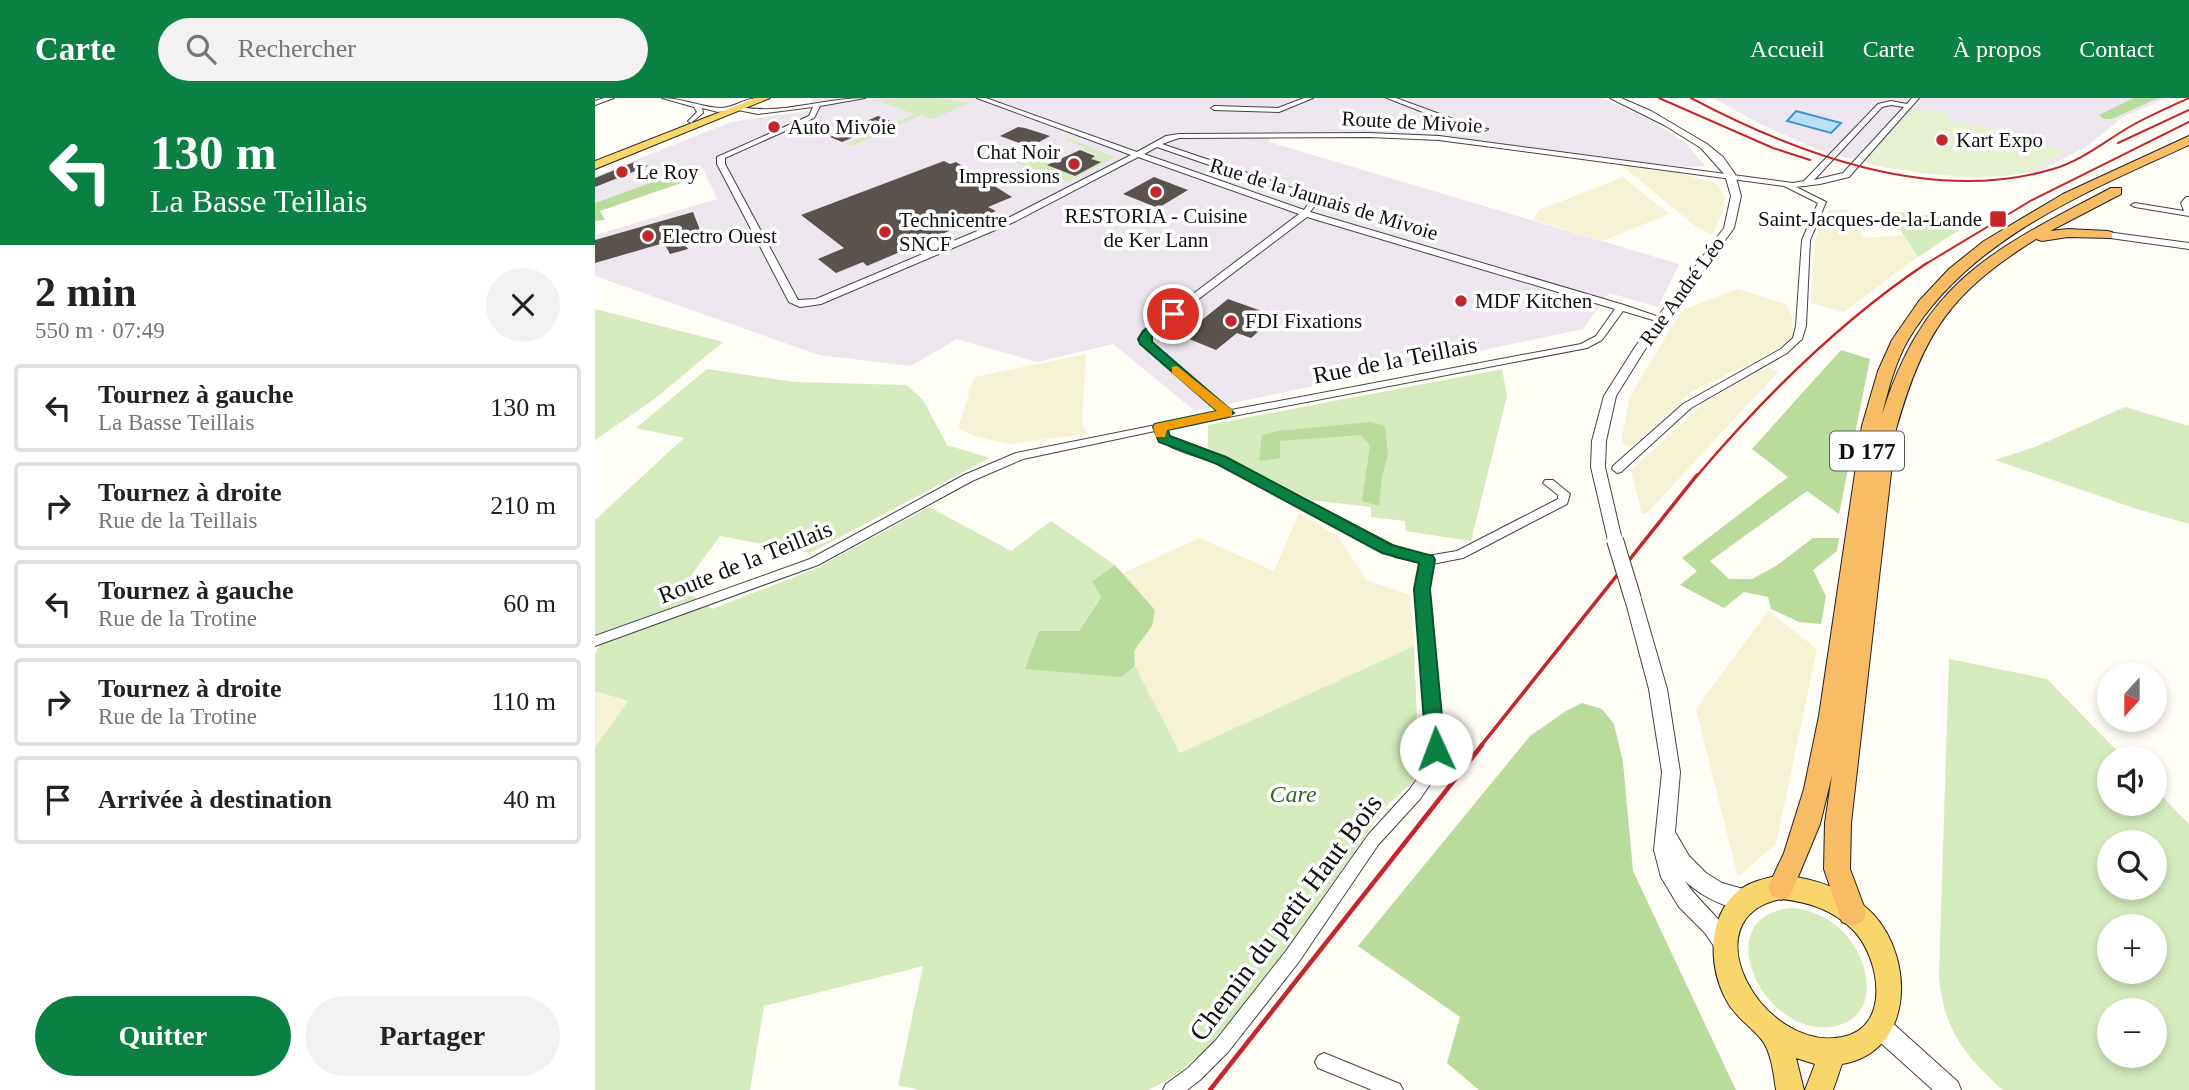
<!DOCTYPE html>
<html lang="fr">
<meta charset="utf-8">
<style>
:root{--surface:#fff;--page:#f2f2f2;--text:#222;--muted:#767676;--line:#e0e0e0;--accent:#0b8043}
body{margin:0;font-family:Georgia,serif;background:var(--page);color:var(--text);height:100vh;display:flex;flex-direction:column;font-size:26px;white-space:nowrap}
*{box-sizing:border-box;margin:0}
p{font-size:23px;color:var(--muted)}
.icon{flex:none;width:38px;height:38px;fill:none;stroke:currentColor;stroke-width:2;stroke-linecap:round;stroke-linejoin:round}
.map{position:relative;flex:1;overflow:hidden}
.side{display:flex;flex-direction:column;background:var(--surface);width:595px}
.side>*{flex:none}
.banner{background:#0b8043;color:#fff;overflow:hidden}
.needle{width:46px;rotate:201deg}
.controls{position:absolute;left:1502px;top:564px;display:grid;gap:14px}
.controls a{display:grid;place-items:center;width:70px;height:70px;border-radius:50%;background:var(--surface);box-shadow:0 4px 10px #0003;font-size:35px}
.pin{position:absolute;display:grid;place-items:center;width:60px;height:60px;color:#fff;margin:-30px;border:4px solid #fff;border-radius:50%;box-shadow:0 2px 7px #0007}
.me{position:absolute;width:77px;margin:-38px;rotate:358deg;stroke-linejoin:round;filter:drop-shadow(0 0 5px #0008)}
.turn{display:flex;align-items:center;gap:24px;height:147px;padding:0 35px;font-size:32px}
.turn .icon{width:91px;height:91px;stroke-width:2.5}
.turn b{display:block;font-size:49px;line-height:60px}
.round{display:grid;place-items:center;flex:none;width:74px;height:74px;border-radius:37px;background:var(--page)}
.headline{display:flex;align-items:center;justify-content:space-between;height:119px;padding:0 35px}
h1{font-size:42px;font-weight:700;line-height:52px}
.primary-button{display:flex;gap:14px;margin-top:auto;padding:14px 35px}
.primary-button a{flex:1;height:80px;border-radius:42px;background:var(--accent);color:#fff;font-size:28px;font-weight:700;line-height:80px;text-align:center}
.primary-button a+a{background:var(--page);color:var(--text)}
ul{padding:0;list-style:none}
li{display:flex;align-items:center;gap:21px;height:88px;margin:0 14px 10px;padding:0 21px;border:4px solid var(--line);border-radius:7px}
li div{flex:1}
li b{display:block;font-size:26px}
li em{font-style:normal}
header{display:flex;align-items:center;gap:42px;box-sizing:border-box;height:98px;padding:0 35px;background:var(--accent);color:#fff}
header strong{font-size:33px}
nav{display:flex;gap:38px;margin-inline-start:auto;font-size:24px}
.search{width:490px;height:63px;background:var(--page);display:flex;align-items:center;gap:18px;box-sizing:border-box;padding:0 24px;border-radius:38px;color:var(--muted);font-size:26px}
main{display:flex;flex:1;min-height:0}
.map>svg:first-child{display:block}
</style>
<header>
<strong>Carte</strong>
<div class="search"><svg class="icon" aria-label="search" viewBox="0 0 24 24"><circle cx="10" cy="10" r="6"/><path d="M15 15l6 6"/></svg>Rechercher</div>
<nav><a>Accueil</a><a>Carte</a><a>À propos</a><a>Contact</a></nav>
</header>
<main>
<section class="side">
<div class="banner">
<div class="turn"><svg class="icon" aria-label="left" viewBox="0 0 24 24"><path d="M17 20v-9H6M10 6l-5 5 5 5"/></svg><div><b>130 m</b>La Basse Teillais</div></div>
</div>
<div class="headline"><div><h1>2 min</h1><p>550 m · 07:49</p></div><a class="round"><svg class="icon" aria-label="close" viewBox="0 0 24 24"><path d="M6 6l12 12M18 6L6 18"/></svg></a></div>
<ul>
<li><svg class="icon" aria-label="left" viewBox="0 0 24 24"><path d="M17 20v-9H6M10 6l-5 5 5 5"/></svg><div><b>Tournez à gauche</b><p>La Basse Teillais</p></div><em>130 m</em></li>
<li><svg class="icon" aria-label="right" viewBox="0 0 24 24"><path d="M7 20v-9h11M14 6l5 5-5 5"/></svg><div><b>Tournez à droite</b><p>Rue de la Teillais</p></div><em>210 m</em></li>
<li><svg class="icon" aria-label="left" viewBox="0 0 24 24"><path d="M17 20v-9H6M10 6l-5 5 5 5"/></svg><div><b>Tournez à gauche</b><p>Rue de la Trotine</p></div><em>60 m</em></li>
<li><svg class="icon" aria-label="right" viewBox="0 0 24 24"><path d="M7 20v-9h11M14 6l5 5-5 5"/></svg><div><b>Tournez à droite</b><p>Rue de la Trotine</p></div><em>110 m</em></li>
<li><svg class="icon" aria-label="arrive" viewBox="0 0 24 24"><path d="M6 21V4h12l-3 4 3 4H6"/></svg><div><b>Arrivée à destination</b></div><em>40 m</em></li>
</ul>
<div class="primary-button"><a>Quitter</a><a>Partager</a></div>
</section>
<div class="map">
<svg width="1594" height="992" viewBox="0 0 1594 992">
<rect width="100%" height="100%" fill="#fffdf5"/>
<path fill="#eee6ef" d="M217 0H1007L1057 23 1091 45 1110 68 1094 69 1010 62 802 39 674 40V44L1084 166 1063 209 1014 195 988 231 600 313 518 246 442 264 362 241 316 268 224 257 0 178V137L122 101 108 71 83 75 0 105V78L136 24 217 12Z
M1118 0H1571L1528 19 1491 49 1443 74 1377 79 1291 70 1226 53 1165 26Z"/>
<path fill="#f6f3d4" d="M1025 66 1079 73 1123 86 1130 99 1128 113 1117 137 1100 128Z
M1028 79 1074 116 1007 143 938 122 944 112Z
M1253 111 1269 140 1309 137 1323 159 1249 214 1216 205 1220 142 1233 112Z
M1143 191 1191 206 1198 220V238L1190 247 1164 261 1096 294 1035 350 1026 344 1035 298 1083 218 1090 211Z
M491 256 487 326 493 336 414 346 379 338 363 330 379 279Z
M1173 269 1183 274 1053 414 1047 416 1036 372 1110 304Z
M704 415 743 438 771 482 815 497 819 548 585 655 540 568 539 553 557 528 526 476 604 440 679 473Z
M1173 513 1222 551 1181 746 1143 779 1101 611Z
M0 593 33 603 0 649Z"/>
<path fill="#d5ebbd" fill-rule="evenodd" d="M309 0 352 1 374 5 338 21 326 17 257 48 251 46 319 16 284 3 270 7 280 2Z
M468 39 428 61 433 64 450 58 462 62 453 67 479 78 505 65 496 61 504 56 487 52 490 49 474 43 469 45 473 40 520 59 472 84 418 63Z
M1293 113 1379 122 1323 159Z
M0 211 128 244 58 302 0 342Z
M112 271 200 284 311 287 328 302 352 347 395 360 215 455 125 438 87 490 117 511 220 471 334 409 416 453 456 423 520 467 498 482 506 498 484 533 527 579 540 568 585 655 819 548 824 667 818 684 791 708 682 865 618 947 573 982 553 992H325L303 987 328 868 169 908 155 992H0V649L33 603 0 593V556L10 537 0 538V422L89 340 41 330Z
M907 271 912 298 876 443 811 433 810 423 776 419V409L716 402 613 350V327Z
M1530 309 1594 328V426L1539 410 1400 362 1440 349Z
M1354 561 1452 581 1529 660H1514V705H1559V690L1594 726V992H1408C1369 957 1348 931 1344 877ZM1514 744H1559V789H1514ZM1514 828H1559V873H1514ZM1514 912H1559V957H1514Z
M1198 810C1216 812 1233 819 1246 832 1273 856 1289 916 1241 928 1169 944 1109 816 1198 810Z"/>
<path fill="#b9dc9c" d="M1539 0H1563L1517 21H1509L1504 17Z
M83 75 95 82 5 113 10 122 0 123V105Z
M1246 252 1275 261 1244 416 1212 393 1115 463 1134 481H1157L1181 468 1218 440H1244L1242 453 1218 472 1231 498 1226 526 1204 524 1176 511 1173 499 1149 494 1129 510 1085 487 1102 473 1087 460 1193 379 1157 351Z
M776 324 790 328 793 357 787 378 784 408 767 403 775 348 766 337 685 343V360L664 363 667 337 683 333Z
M520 467 560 512 557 528 539 553 540 568 527 579 430 571 444 533H484L506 499 497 483Z
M987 605 1007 611 1019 626 1028 664 1038 773 1141 992H884L852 965 865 919 763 848 935 638 971 613Z"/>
<path fill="#e6f2cf" d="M1319 10 1353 15 1354 23 1398 30 1404 46 1401 45 1390 52 1388 48 1364 47C1385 61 1397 48 1418 46 1434 44 1455 47 1470 52 1461 58 1452 66 1442 70 1401 88 1313 75 1269 64Z"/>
<path fill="#b9e0f7" stroke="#3f96cf" stroke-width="2" d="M1201 13 1246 25 1236 35 1192 23Z"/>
<path fill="#5a524d" d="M283 18 296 23 247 44 235 39Z
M423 29 430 30 455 38 435 49 405 38Z
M485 52 500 58 496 61 506 64 480 78 452 67Z
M42 63 53 68 0 89V80Z
M349 63 355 66 361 64 417 99 393 109 401 113 272 168 268 164 241 175 223 161 249 150 206 117Z
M559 79 593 92 563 110 528 96Z
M98 114 109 142 91 148 93 151 75 156 69 145 0 165V142Z
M633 201 675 216 658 231 664 233 656 240 642 235 621 252 587 238Z"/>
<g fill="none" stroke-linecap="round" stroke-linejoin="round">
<g stroke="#444" stroke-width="2">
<path id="minor" d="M9 0H19L0 7V3Z
M67 0C88 0 108 10 127 10 141 9 149 0 163 0L146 9C186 17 230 0 270 0L225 8 219 20 130 60V66L203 202 221 201 413 120 536 57 382 0H391L542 54 571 38 584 36 774 35 844 38 1198 85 1209 83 1283 6 1296 3 1312 6 1317 0H1324L1254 79 1225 86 1201 89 1231 104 1215 142 1211 228 1207 241 1192 255 1096 310 1026 374 1022 375 1017 371 1018 368 1088 306 1186 251 1198 240 1201 228 1207 142 1223 105 1189 88 844 42 774 39 584 40 567 46 724 99 725 101 715 114 1029 207 1073 222 1068 225 1028 213 1007 242 992 250 571 331V336L578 341 631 360 807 452 832 458 862 453 963 401V397L948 385 950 382H958L975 396 972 406 868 460 837 466 833 491 848 631 847 657 840 679 825 701 783 747 703 865 633 954 605 982 592 992H568L571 986 593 970 621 942 691 853 773 737 815 691 829 671 833 657 834 631 821 491 826 465 800 459C742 428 684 394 625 366 608 359 565 352 560 333L428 361 377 383 223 467 0 548V538L215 461 369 377 421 355 626 314 548 248 544 241 549 233 704 116 543 59 419 124 226 206 205 209 194 204 122 66V59L214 18 218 9 163 16 143 12 123 14 107 10 108 15 96 25 93 23 102 14 99 9ZM1296 7 1309 9 1248 75 1219 82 1287 9ZM562 49 716 102 709 112 549 56ZM712 119 1020 211 1001 238 986 246 636 312 555 245 554 241 556 237Z
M709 0H718L684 14 619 12 616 10 619 8 683 10Z
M792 0H801L880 29 893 31 889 33H876Z
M1591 99H1594V118L1540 109 1536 107 1540 105 1589 113 1586 105Z
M729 955 805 986 808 992H777L723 970 720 964 723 958Z"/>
</g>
<g stroke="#444" stroke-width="2">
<path id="tertiary" d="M1015 0H1026L1056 13 1112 46 1128 59 1140 76 1146 98 1139 130 1049 253 1021 298 1011 343 1010 369 1027 442 1020 448 1013 442 996 369 997 343 1009 298 1040 249 1129 130 1136 98 1130 77 1106 50 1069 27Z
M1512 134 1594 145V151L1508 139V135Z
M1038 495 1044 497 1046 501 1072 591 1085 674 1080 734 1094 758 1111 775 1127 785 1159 794 1162 801 1159 808C1138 817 1105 797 1090 783 1106 807 1131 823 1142 850L1139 857 1132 860 1125 857 1110 835 1084 809 1066 779 1059 752 1067 674 1054 591 1030 501 1032 497Z
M1285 918 1293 921 1363 984 1366 992H1338L1277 937 1274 929 1277 921Z"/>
</g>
<g stroke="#222" stroke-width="2">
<path id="primary" d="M161 0H175L0 71V63Z
M1186 777C1219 780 1255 792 1278 816 1320 861 1319 954 1247 966L1238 992H1210L1220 966 1201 960 1209 992H1181C1179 977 1176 952 1166 941 1155 928 1142 920 1133 905 1114 873 1111 822 1141 795 1152 784 1171 780 1186 777ZM1186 801C1214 804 1238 812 1258 832 1285 859 1297 930 1247 939 1168 955 1092 820 1186 801Z"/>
</g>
<g stroke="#222" stroke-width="2">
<path id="trunk" d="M1594 38V47C1492 94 1374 140 1313 242 1300 265 1293 292 1287 317 1329 182 1398 152 1516 90H1526V96L1455 133 1473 131 1512 133 1517 134V140L1473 139 1447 143 1441 141C1355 195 1329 234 1301 331L1256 725 1255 771 1271 814 1267 824 1257 828 1247 824 1229 771 1230 725 1237 677 1225 726 1195 798 1186 802 1177 798 1173 789 1189 755 1209 691 1224 618 1267 328 1283 273 1297 242 1324 203 1354 171 1389 143 1468 96Z"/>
</g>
<use href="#minor" fill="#fff" fill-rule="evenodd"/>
<use href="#tertiary" fill="#fff" fill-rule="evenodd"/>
<use href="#primary" fill="#f9d66b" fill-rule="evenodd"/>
<use href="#trunk" fill="#f7bc64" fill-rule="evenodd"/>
<path stroke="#c4262e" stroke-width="2" d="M1064 0 1178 50 1215 62
M1096 0C1202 56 1337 107 1458 71 1488 62 1510 43 1536 28 1555 17 1575 9 1594 0
M1523 45 1594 12
M1329 167 1437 102 1594 24"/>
<path stroke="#c4262e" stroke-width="2.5" d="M1101 379C1168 300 1245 223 1332 165"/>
<path stroke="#c4262e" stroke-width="3.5" d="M885 649 1102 377"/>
<path stroke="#c4262e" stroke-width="4.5" d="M615 992 887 647"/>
<g stroke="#444" stroke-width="18" stroke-linecap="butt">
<path id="tertiary-bridge" d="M1020 442 1038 501"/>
</g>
<use href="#tertiary-bridge" stroke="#fff" stroke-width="16"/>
</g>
<path fill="#0b8043" stroke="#07532c" stroke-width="2" d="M574 213 584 216 557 237V244L639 315 633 319 573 332 575 338 631 359 797 447 838 458 840 462 835 491 850 651 847 657 841 659 834 657 831 651 819 491 824 465 787 455 622 366 564 344 558 329 560 326 622 313 545 246 543 241 548 233Z"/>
<path fill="#f59e0b" d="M582 268 637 312V318L572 332 570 339H561L558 329 560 326 622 313 577 275V269Z"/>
<g fill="#c4262e" stroke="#fff" stroke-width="2.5">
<circle cx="179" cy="29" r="7"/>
<circle cx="1347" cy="42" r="7"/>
<circle cx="479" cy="66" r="7"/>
<circle cx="27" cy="74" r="7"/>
<circle cx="561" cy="94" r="7"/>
<rect x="1394" y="112" width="18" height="18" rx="3.5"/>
<circle cx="290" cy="134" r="7"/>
<circle cx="53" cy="138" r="7"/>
<circle cx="866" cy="203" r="7"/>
<circle cx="636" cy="223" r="7"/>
</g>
<g text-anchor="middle" stroke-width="7" stroke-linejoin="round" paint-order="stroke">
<g font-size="21" fill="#111" stroke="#fff">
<text transform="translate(817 24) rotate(3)" y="7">Route de Mivoie</text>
<text transform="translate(729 101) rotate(17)" y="7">Rue de la Jaunais de Mivoie</text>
<text transform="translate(1087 193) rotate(-54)" y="7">Rue André Léo</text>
</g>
<g font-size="21" fill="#111" stroke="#fff" text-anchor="start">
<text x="193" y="36">Auto Mivoie</text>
<text x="1361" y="49">Kart Expo</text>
<text x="465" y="61" text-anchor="end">Chat Noir<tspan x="465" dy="24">Impressions</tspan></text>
<text x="41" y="81">Le Roy</text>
<text x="561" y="125" text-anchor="middle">RESTORIA - Cuisine<tspan x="561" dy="24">de Ker Lann</tspan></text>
<text x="1387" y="128" text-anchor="end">Saint-Jacques-de-la-Lande</text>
<text x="304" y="129">Technicentre<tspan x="304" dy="24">SNCF</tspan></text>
<text x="67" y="145">Electro Ouest</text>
<text x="880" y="210">MDF Kitchen</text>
<text x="650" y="230">FDI Fixations</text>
</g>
<rect fill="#fff" stroke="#585858" stroke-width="2" x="1235" y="333.5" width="74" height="39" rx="5"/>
<g font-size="23" font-weight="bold" fill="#111">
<text x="1272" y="361">D 177</text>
</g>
<g font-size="24" fill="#111" stroke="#fff">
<text transform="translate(800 262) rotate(-11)" y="8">Rue de la Teillais</text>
<text transform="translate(150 464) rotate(-22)" y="8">Route de la Teillais</text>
</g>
<g font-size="24" font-style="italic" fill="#2f6b1f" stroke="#fff">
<text x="698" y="704">Care</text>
</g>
<g font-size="28" fill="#111" stroke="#fff">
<text transform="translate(690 819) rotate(-53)" y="10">Chemin du petit Haut Bois</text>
</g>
</g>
</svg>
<div class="controls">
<a><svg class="needle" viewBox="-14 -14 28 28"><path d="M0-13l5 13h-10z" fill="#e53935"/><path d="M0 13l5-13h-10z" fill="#767676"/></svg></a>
<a><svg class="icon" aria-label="sound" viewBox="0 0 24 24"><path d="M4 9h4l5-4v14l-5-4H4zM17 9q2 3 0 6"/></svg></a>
<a><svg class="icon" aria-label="search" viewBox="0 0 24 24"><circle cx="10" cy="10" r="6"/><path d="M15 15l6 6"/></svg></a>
<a>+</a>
<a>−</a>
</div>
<div class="pin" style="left:578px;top:216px;background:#d93025"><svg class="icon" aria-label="arrive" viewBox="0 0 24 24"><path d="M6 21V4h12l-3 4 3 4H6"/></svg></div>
<svg class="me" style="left:841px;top:651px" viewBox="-20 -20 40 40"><circle r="19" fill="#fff"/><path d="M0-13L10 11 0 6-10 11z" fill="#0b8043"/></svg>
</div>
</main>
